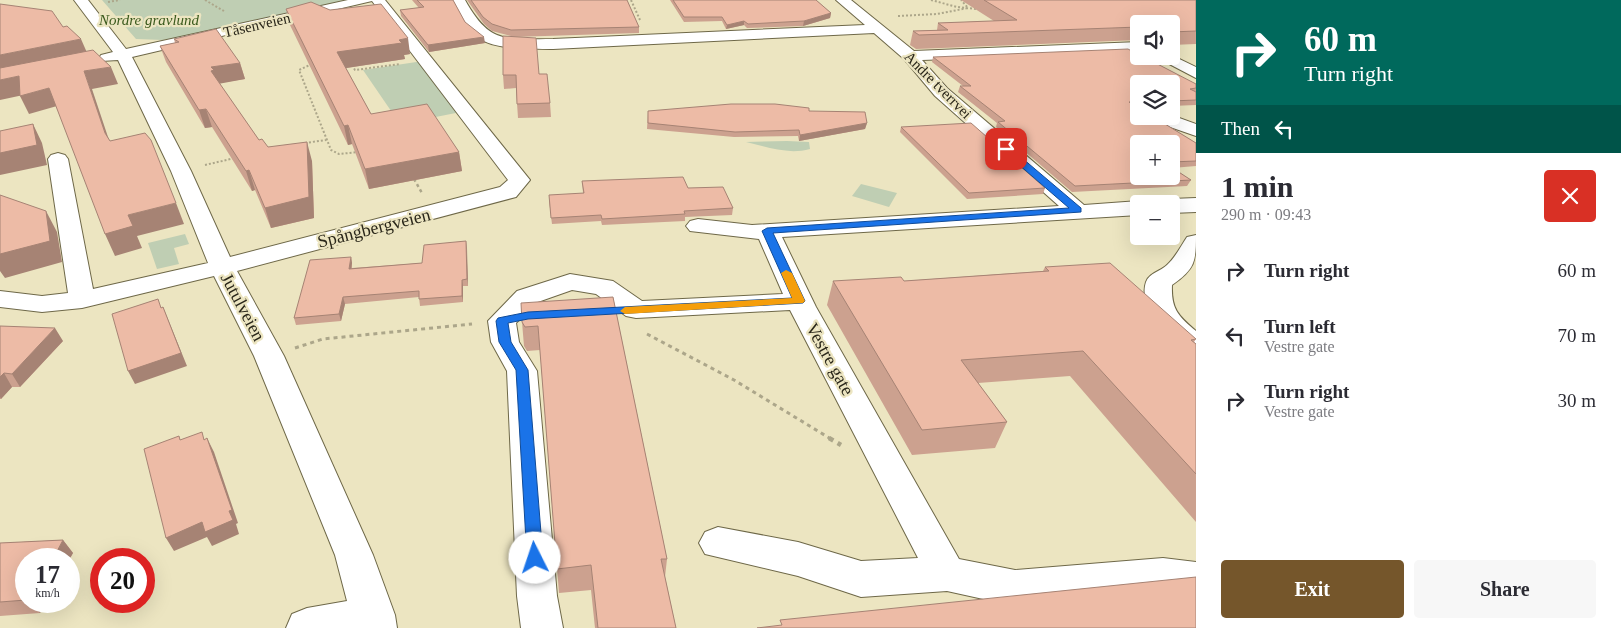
<!DOCTYPE html>
<meta charset="utf-8">
<style>
:root{--surface:#fff;--page:#f7f7f7;--text:#2b2b33;--muted:#7c7c81;--accent:#75562b}
body{margin:0;font-family:Georgia,serif;background:var(--page);color:var(--text);height:100vh;display:flex;flex-direction:column;font-size:19px;white-space:nowrap}
*{box-sizing:border-box;margin:0}
p{font-size:16px;color:var(--muted)}
.icon{flex:none;width:28px;height:28px;fill:none;stroke:currentColor;stroke-width:2;stroke-linecap:round;stroke-linejoin:round}
.map{position:relative;flex:1;overflow:hidden}
.sheet{display:flex;flex-direction:column;background:var(--surface);width:425px}
.sheet>*{flex:none}
.hud{background:#00695c;color:#fff;overflow:hidden}
.buttons{position:absolute;left:1130px;top:15px;display:grid;gap:10px}
.buttons a{display:grid;place-items:center;width:50px;height:50px;border-radius:5px;background:var(--surface);box-shadow:0 5px 20px #0002;font-size:25px}
.speed{position:absolute;left:15px;top:548px;display:flex;gap:10px;font-size:25px;font-weight:700;text-align:center}
.speed>*{display:grid;place-content:center;width:65px;height:65px;border-radius:50%;background:var(--surface);box-shadow:0 5px 20px #0002;line-height:1}
.speed small{font-size:12px;font-weight:400}
.speed .limit{border:8px solid #d22;background:#fff;color:#111}
.pin{position:absolute;display:grid;place-items:center;width:42px;height:42px;color:#fff;margin:-21px;border-radius:10px;box-shadow:0 2px 8px #0006}
.me{position:absolute;width:55px;margin:-28px;rotate:356deg;stroke-linejoin:round;filter:drop-shadow(0 0 4px #0008)}
.turn{display:flex;align-items:center;gap:18px;height:105px;padding:0 25px;font-size:22px}
.turn .icon{width:65px;height:65px;stroke-width:2.5}
.turn b{display:block;font-size:35px;line-height:42px}
.then{display:flex;align-items:center;height:48px;padding:0 25px;background:#0003;gap:10px;font-size:19px}
.round{display:grid;place-items:center;flex:none;width:52px;height:52px;border-radius:5px;background:var(--page)}
.overview{display:flex;align-items:center;justify-content:space-between;height:85px;padding:0 25px}
h1{font-size:30px;font-weight:800;line-height:38px}
.action{display:flex;gap:10px;margin-top:auto;padding:10px 25px}
.action a{flex:1;height:58px;border-radius:5px;background:var(--accent);color:#fff;font-size:20px;font-weight:800;line-height:58px;text-align:center}
.action a+a{background:var(--page);color:var(--text)}
ul{padding:0;list-style:none}
li{display:flex;align-items:center;gap:15px;height:65px;padding:0 25px}
li div{flex:1}
li b{display:block;font-size:19px}
li em{font-style:normal}
main{display:flex;flex:1;min-height:0}
.map>svg:first-child{display:block}
</style>
<main>
<div class="map">
<svg width="1196" height="628" viewBox="0 0 1196 628">
<rect width="100%" height="100%" fill="#ece5c1"/>
<path fill="#bfceb3" d="M102 0H349L186 37 163 40 136 39Z
M423 61 461 112 400 124 363 70Z
M787 141 809 142 810 149C788 155 767 147 746 142Z
M861 184 897 193 889 207 852 196Z
M185 234 189 244 174 248 179 264 157 269 148 243Z"/>
<g fill="none" stroke-linecap="round" stroke-linejoin="round">
<g stroke="#6e6848" stroke-width="2">
<path id="minor" d="M74 0H88L126 49 348 0H385L530 180 516 197 237 271 284 356 373 555 395 615 397 628H286L292 614 307 608 347 601 335 555 254 356 214 276 82 308 42 312 0 307V291L42 296 68 293 48 159 51 155 58 153 65 155 68 159 93 289 208 263 171 171 118 60 101 61 99 58 101 55 113 52ZM372 1 508 180 500 187 230 257 191 171 132 57Z
M451 0H465C490 45 506 39 553 39L865 25 836 0H851L914 51 1139 42V52L922 60 947 88 1084 205 1139 201 1147 203 1139 204V215L782 237 816 307 959 559 1015 570 1163 558 1196 562V598L1163 592 1015 606 947 591 861 597 798 576 705 554 699 543 705 532 718 527 798 542 861 561 918 558 790 310 636 318 626 316 596 294 572 290 535 303 516 323 519 342 537 371 557 596 563 628H521L517 596 507 371 491 342 488 321 517 291 570 274 613 281 642 301 783 294 759 239 690 231 686 226 690 221 698 219 752 225 1059 206 935 96 904 59 874 33 553 49C527 48 489 52 470 31 462 22 457 10 451 0Z
M1171 55 1196 67V78L1154 56Z
M1171 115 1196 124V136L1150 120 1148 116Z
M1196 198V212L1171 213V204H1161L1171 199Z
M1196 235C1196 262 1195 269 1172 285 1171 309 1178 316 1196 331V355C1172 349 1137 308 1146 282 1149 273 1161 271 1167 265 1175 258 1181 246 1187 237Z"/>
</g>
<path stroke="#aca68a" stroke-width="2" stroke-dasharray="2 2" stroke-linecap="butt" d="M205 0 224 11
M631 0 640 20
M931 0 957 7 976 9
M108 2 120 0
M898 16 937 14 968 8 961 0
M312 64 299 70 331 150 339 154 359 152
M352 65 355 70 400 64
M305 143 326 140
M205 165 235 158"/>
<path stroke="#aca68a" stroke-width="2.5" stroke-dasharray="3 3" stroke-linecap="butt" d="M414 179 422 193"/>
<path stroke="#aca68a" stroke-width="3" stroke-dasharray="4 4" stroke-linecap="butt" d="M647 334 734 380 831 439
M295 348 323 339 472 324"/>
<path stroke="#aca68a" stroke-width="4.5" stroke-dasharray="5 5" stroke-linecap="butt" d="M829 438 841 445"/>
<use href="#minor" fill="#fff" fill-rule="evenodd"/>
</g>
<path fill="#cca18f" fill-rule="evenodd" d="M412 0H453L465 22 485 43 429 52 401 16 400 10 419 8Z
M467 0H627L639 27V33L513 37 539 74 550 103 551 117 518 118 516 88 504 89 503 75 511 36 492 31 484 24Z
M670 0H816L831 13 830 18 803 26 747 28 744 25 726 29 722 21 684 22Z
M961 0H1196V44L1171 45V24H1139V40L916 49 910 45 913 31 937 30 938 23 994 21Z
M286 9 410 54 404 55 405 59 346 68 371 114 459 152 462 171 369 189 352 144 348 145 289 23Z
M174 39 240 63 245 79 219 83 259 140 268 147 312 161 314 218 271 228 255 190 252 191 212 127 205 128 166 62 160 46 175 43Z
M933 57 1196 84V105L1171 106V84H1139V107H1137L1196 143V166L1172 168 1191 180 1187 186 1072 192 996 127 997 123 958 92 960 86H963L932 62ZM1171 144V176H1139Z
M648 111H809L867 123 865 129 799 141 798 136 734 137 647 129Z
M901 127 1045 188 1043 194 967 199 900 132Z
M582 181 688 188 733 208 732 215 685 217V221L602 225 601 221 552 224 549 201 583 193Z
M466 241 468 286H463V302L420 306 419 297 345 304 341 321 296 325 294 318 351 257 352 263V268L422 263Z
M1045 267 1196 339 1194 342 1196 344V522L1070 376 978 383 1007 422 995 448 912 455 827 305 833 281H904L1043 271Z
M613 297 667 559 665 577 676 628H595L591 590 559 593 540 350 527 351 524 346 522 322Z
M0 326 63 341 20 387H12L1 399H0Z
M63 540 73 553 69 560V559H26V601H46L40 613 0 616V543Z"/>
<path fill="#a68374" d="M831 13 830 18 803 26 804 21Z
M744 21V25L726 29 727 25Z
M484 37 485 43 429 52 428 45Z
M408 38 410 54 404 55 405 59 340 69 337 52Z
M81 39 88 55 0 73V55Z
M240 63 245 79 218 84 211 71V67Z
M111 67 118 84 92 89 113 152 105 133 84 71Z
M19 76 28 94 0 100V80Z
M49 88 57 106 29 114 20 96Z
M206 109 212 127 205 128 199 110Z
M867 123 865 129 799 141 800 135Z
M33 124 42 143 47 165 0 175V153Z
M348 125 352 144 348 145 344 126Z
M307 142 312 161 314 218 271 228 265 208Z
M459 152 462 171 369 189 365 169Z
M249 170 255 190 252 191 246 171Z
M176 203 184 224 137 236 142 248 115 256 105 234 128 215Z
M46 211 57 232 62 262 5 278 0 271V254Z
M466 241 467 248 468 286 467 279Z
M351 257 352 263 350 275 349 269Z
M462 280 463 286V302L462 296Z
M343 297 345 304 341 321 339 314Z
M163 307 187 366 135 384 128 371Z
M55 328 63 341 20 387 12 374Z
M4 373 12 387 1 399 0 397V377Z
M207 438 214 452 238 523 236 524 239 534 212 546 207 537 174 551 166 538Z
M63 540 73 553 69 560V559H53Z
M30 601H46L40 613Z"/>
<path fill="#edbba6" stroke="#a68374" d="M417 0H453L465 22 484 37 428 45 400 10 424 7Z
M471 0H627L639 27 511 30 492 24 483 17Z
M673 0H816L831 13 804 21 748 24 744 21 727 25 722 17H684Z
M984 0H1196V31L1171 32V24H1139V27L919 35 913 31 948 30 938 23 1017 20Z
M311 2 330 10 381 4 408 38 399 40 402 43 337 52 371 114 427 104 459 152 365 169 348 125 344 126 286 9Z
M0 4 52 11 63 27 67 26 81 39 0 55Z
M216 29 240 63 211 67 214 70 211 71 259 140 262 139 268 147 307 142 309 197 265 208 249 170 246 171 206 109 199 110 160 46 179 42 174 39Z
M503 36 536 38 539 74H547L550 103 517 104 516 75H503Z
M1128 49 1139 55V56H1142L1196 84V88L1190 89 1196 92V100L1171 101V84H1139V102H1129L1139 108V116H1152L1196 143V161L1171 162V144H1139V176H1171V167L1191 180 1075 186 998 122 1005 121 960 86H971L933 57Z
M93 50 111 67 84 71 105 133 110 141 145 133 151 140 176 203 128 215 133 226 105 234 49 88 20 96 19 76 0 80V68Z
M731 104H775L809 108V111L865 112 867 123 800 135 799 130 735 132 648 123V111Z
M971 123 1045 188 969 193 901 127Z
M33 124 37 145 0 153V131Z
M683 177 688 188 723 187 733 208 684 211 685 214 602 219 601 215 551 218 549 195 584 193 582 181Z
M0 195 46 211 50 241 0 254Z
M466 241 467 279 462 280V296L419 299V291L343 297 339 314 294 318 310 260 351 257 349 269 422 263 424 245Z
M1110 263 1196 339 1191 340 1196 344V474L1083 351 961 360 1007 422 922 430 833 281 901 277 904 281 1049 271 1045 267Z
M613 297 667 559H661L676 628H598L591 565 557 569 538 326 525 327 522 322 521 303Z
M158 299 161 308 163 307 181 353 128 371 112 314Z
M0 326 55 328 12 374 4 373 0 377Z
M202 432 204 440 207 438 232 510 229 511 233 520 205 532 202 522 166 538 144 449 179 436 180 440Z
M63 540 53 559H26V600L0 602V543Z
M1196 577V628H757L782 625 780 620Z"/>
<path fill="#1a73e8" stroke="#114b97" d="M1003 147H1009L1081 208V212L773 233 805 301 803 303 528 319 508 323 511 342 528 370 543 558 540 563 535 565 529 563 527 558 516 370 499 342 496 321 498 318 528 312 792 298 762 231 767 228 1069 208 1003 151Z"/>
<path fill="#f59e0b" d="M786 270 792 273 805 301 803 303 625 314 620 311 625 307 792 298 781 273Z"/>
<g text-anchor="middle" stroke-width="4.5" stroke-linejoin="round" paint-order="stroke">
<g font-size="15" font-style="italic" fill="#3b5a1d" stroke="#ece5c1">
<text x="149" y="25">Nordre gravlund</text>
</g>
<g font-size="15" fill="#2a271a" stroke="#ece5c1">
<text transform="translate(257 25) rotate(-13)" y="5">Tåsenveien</text>
<text transform="translate(938 85) rotate(45)" y="5">Andre tverrvei</text>
</g>
<g font-size="18" fill="#2a271a" stroke="#ece5c1">
<text transform="translate(374 228) rotate(-14)" y="6">Spångbergveien</text>
<text transform="translate(243 307) rotate(62)" y="6">Jutulveien</text>
<text transform="translate(830 359) rotate(61)" y="6">Vestre gate</text>
</g>
</g>
</svg>
<div class="buttons">
<a><svg class="icon" aria-label="sound" viewBox="0 0 24 24"><path d="M4 9h4l5-4v14l-5-4H4zM17 9q2 3 0 6"/></svg></a>
<a><svg class="icon" aria-label="layers" viewBox="0 0 24 24"><path d="M12 4l9 5-9 5-9-5zM3 14l9 5 9-5"/></svg></a>
<a>+</a>
<a>−</a>
</div>
<div class="speed"><div>17<small>km/h</small></div><div class="limit">20</div></div>
<div class="pin" style="left:1006px;top:149px;background:#d93025"><svg class="icon" aria-label="arrive" viewBox="0 0 24 24"><path d="M6 21V4h12l-3 4 3 4H6"/></svg></div>
<svg class="me" style="left:535px;top:558px" viewBox="-20 -20 40 40"><circle r="19" fill="#fff"/><path d="M0-13L10 11 0 6-10 11z" fill="#1a73e8"/></svg>
</div>
<section class="sheet">
<div class="hud">
<div class="turn"><svg class="icon" aria-label="right" viewBox="0 0 24 24"><path d="M7 20v-9h11M14 6l5 5-5 5"/></svg><div><b>60 m</b>Turn right</div></div>
<div class="then">Then<svg class="icon" aria-label="left" viewBox="0 0 24 24"><path d="M17 20v-9H6M10 6l-5 5 5 5"/></svg></div>
</div>
<div class="overview"><div><h1>1 min</h1><p>290 m · 09:43</p></div><a class="round" style="background:#d93025;color:#fff"><svg class="icon" aria-label="close" viewBox="0 0 24 24"><path d="M6 6l12 12M18 6L6 18"/></svg></a></div>
<ul>
<li><svg class="icon" aria-label="right" viewBox="0 0 24 24"><path d="M7 20v-9h11M14 6l5 5-5 5"/></svg><div><b>Turn right</b></div><em>60 m</em></li>
<li><svg class="icon" aria-label="left" viewBox="0 0 24 24"><path d="M17 20v-9H6M10 6l-5 5 5 5"/></svg><div><b>Turn left</b><p>Vestre gate</p></div><em>70 m</em></li>
<li><svg class="icon" aria-label="right" viewBox="0 0 24 24"><path d="M7 20v-9h11M14 6l5 5-5 5"/></svg><div><b>Turn right</b><p>Vestre gate</p></div><em>30 m</em></li>
</ul>
<div class="action"><a>Exit</a><a>Share</a></div>
</section>
</main>
